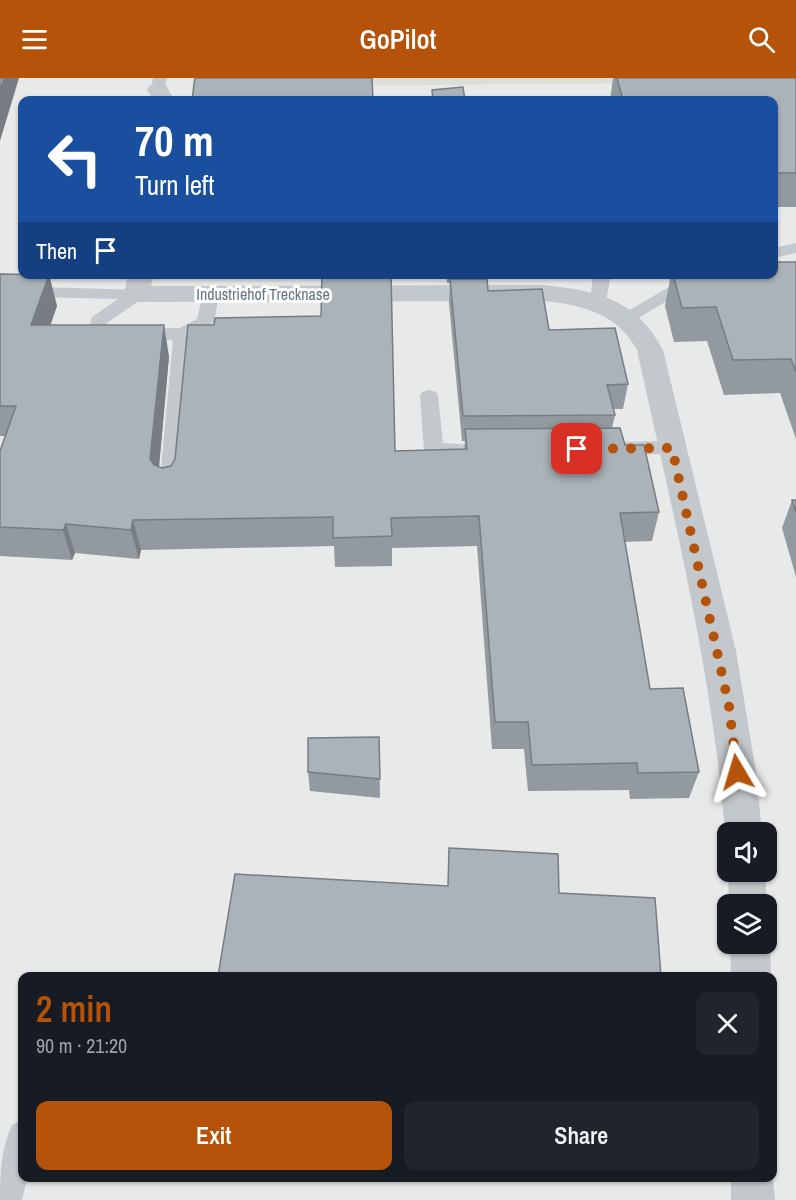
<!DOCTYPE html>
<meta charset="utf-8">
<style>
:root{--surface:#171b24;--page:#20242c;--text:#f1f3f6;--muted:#9ea1a6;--accent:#b45309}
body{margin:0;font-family:"Archivo Narrow",sans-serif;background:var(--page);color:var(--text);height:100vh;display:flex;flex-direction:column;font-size:22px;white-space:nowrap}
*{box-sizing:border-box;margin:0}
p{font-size:20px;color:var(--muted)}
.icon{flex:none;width:33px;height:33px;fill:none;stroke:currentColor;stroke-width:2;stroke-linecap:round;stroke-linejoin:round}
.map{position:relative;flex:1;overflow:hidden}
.panel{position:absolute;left:18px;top:894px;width:759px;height:210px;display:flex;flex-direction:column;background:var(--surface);border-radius:12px;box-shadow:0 2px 4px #0004}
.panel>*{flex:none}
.top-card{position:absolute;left:18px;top:18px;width:760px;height:183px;border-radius:12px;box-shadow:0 2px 4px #0004;background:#1a4fa0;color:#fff;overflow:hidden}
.buttons{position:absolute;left:717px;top:744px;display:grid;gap:12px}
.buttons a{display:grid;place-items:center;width:60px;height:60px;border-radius:12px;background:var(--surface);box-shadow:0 2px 4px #0004;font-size:30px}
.pin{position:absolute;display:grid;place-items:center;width:51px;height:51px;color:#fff;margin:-26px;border-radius:12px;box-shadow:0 3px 9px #0006}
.me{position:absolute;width:66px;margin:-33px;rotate:353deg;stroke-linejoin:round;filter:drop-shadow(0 0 4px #0008)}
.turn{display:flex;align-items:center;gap:21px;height:126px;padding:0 18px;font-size:27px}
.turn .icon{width:78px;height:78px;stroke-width:2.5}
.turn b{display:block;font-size:42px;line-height:51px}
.then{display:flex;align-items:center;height:57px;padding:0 18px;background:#0003;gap:12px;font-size:22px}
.round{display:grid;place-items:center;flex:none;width:63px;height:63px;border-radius:12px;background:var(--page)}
.head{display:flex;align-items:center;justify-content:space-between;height:102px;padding:0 18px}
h1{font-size:36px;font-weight:600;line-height:45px;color:var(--accent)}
.primary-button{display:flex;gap:12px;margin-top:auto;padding:12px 18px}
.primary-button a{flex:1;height:69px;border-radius:12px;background:var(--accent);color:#fff;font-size:24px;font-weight:600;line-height:69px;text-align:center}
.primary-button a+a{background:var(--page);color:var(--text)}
header{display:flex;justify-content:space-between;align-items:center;height:78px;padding:0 18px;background:var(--accent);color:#fff;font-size:27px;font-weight:600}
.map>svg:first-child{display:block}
</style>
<header><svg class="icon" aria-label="menu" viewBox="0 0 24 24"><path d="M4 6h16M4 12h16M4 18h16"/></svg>GoPilot<svg class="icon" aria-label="search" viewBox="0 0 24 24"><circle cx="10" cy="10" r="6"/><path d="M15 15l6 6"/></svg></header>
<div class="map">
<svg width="796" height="1122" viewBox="0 0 796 1122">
<rect width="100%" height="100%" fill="#fafaf8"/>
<path fill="#e8e9e9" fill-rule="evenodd" d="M0 0H218L318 8 796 4V1122H0ZM22 22H774V196H22ZM728 754H766V794H728ZM728 826H766V866H728ZM22 898H772V1100H22Z"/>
<path fill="#dadfd7" d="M193 0H796V4L318 8 191 12Z"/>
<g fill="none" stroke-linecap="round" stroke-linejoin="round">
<path fill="#c3c8cc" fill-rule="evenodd" d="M153 0H167L163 15H153L151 12Z
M796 165V175L774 180V170Z
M593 196H611L605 229 599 230 590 225Z
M691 196H713L633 243 627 245 618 239Z
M0 208 143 212 146 216 143 220 107 245 106 250H180L197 241 204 212H216L219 216 214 244 192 259 179 411 176 416 169 418 162 416 159 411 173 262 91 260 88 256 92 239 118 221 0 218Z
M429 312 436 314 438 318 443 365 471 367 474 372 471 377H427L424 372 420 318 422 314Z
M672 363 679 365 682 370 679 375 614 378 607 376 604 371 607 366 614 364Z
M22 1042V1100H27L22 1122H0C0 1095 1 1071 12 1047Z"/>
<path fill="#c3c8cc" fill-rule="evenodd" d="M158 6 166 7 174 22H154L147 12 150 7Z
M128 196H154L151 208 544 207C598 213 636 221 663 272L736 573 756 694 762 754H728V758L725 754C712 590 672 432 637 272 617 235 582 227 544 223L137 224 128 222 124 216Z
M728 793 765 794 767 826 766 828 729 826Z
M766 859 770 866 771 898H731L730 866H766Z
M772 1093 775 1122H731V1100H772Z"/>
</g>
<path fill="#929a9f" d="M613 0H796V129H774V22H610Z
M796 184V361L780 315 724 317 707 263 674 264 665 228 671 196H774Z
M0 196 49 197 57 228 50 247 169 278 159 389 162 390 171 388 175 381 214 247 321 238 395 373 464 371 465 363H462L449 225 450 205H447L446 196H483V201L488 213 549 252 628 306 623 331H613L615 337 612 350 625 367 659 434 652 463 624 464 650 611 699 694 689 720 630 721 629 712 528 713 524 671H492L477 468 392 470V488L335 489 334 468 141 472 139 481 75 475 72 482 0 478V373L5 358H0Z
M792 422H796V499L782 450Z
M379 659 380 720 310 713 308 694Z"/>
<path fill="#777d82" d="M4 0H19L0 63V12Z
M49 197 57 228 40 277 31 247Z
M164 247 169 278 157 411 150 381Z
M133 442 141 472 139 481 131 452Z
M66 446 75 475 72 482 63 452Z"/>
<path fill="#aab3b9" stroke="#777d82" stroke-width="1.5" d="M0 0H4L0 12Z
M195 0H372L373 22H192Z
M617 0H796V95H774V22H623Z
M463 9 465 22H433L432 12Z
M774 184H796V294L791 281 733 282 716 229 682 230 673 196H774Z
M0 196 49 197 31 247H164L150 381 154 387 162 390 171 388 175 381 188 247H214L215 240 321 238 322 196H391L395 373 467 371 465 351 620 350 625 367H644L659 434 620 435 650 611 683 610 699 694 638 695 637 685 532 687 528 644H495L479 438 391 440 392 458 333 460V439L133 442 131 452 66 446 63 452 0 449V373L16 328H0Z
M450 201H487L488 213 542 211 549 252 615 250 628 306 607 307 615 337 463 338Z
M792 422H796V434Z
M379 659 380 701 308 694V660Z
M449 770 558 776 559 815 655 820 661 898H218L235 796 448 808Z"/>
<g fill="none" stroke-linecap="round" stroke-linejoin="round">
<path stroke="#b45309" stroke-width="10" stroke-dasharray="0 18" d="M577 371 672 370 729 628 737 694"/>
</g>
<g text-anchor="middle" stroke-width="6" stroke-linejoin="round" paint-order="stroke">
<g font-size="16" fill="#657683" stroke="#fff">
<text x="263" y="222">Industriehof Trecknase</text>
</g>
</g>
</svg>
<div class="buttons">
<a><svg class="icon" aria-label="sound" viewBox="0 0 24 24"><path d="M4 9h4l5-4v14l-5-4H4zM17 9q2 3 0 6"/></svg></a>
<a><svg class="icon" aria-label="layers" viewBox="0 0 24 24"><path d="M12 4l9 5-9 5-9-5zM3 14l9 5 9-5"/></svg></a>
</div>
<div class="pin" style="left:577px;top:371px;background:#d93025"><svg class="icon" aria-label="arrive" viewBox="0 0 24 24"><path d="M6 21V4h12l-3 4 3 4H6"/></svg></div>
<svg class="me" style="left:737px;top:694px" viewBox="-20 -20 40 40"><path d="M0-17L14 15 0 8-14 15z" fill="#b45309" stroke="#fff" stroke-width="4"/></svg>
<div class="top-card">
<div class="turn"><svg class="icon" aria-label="left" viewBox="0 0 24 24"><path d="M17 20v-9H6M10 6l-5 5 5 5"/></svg><div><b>70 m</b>Turn left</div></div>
<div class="then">Then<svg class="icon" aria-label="arrive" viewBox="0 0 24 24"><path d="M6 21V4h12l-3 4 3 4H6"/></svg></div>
</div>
<section class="panel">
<div class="head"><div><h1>2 min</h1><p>90 m · 21:20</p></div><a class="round"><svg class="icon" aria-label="close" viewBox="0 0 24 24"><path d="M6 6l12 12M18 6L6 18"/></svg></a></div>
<div class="primary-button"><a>Exit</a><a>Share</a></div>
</section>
</div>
